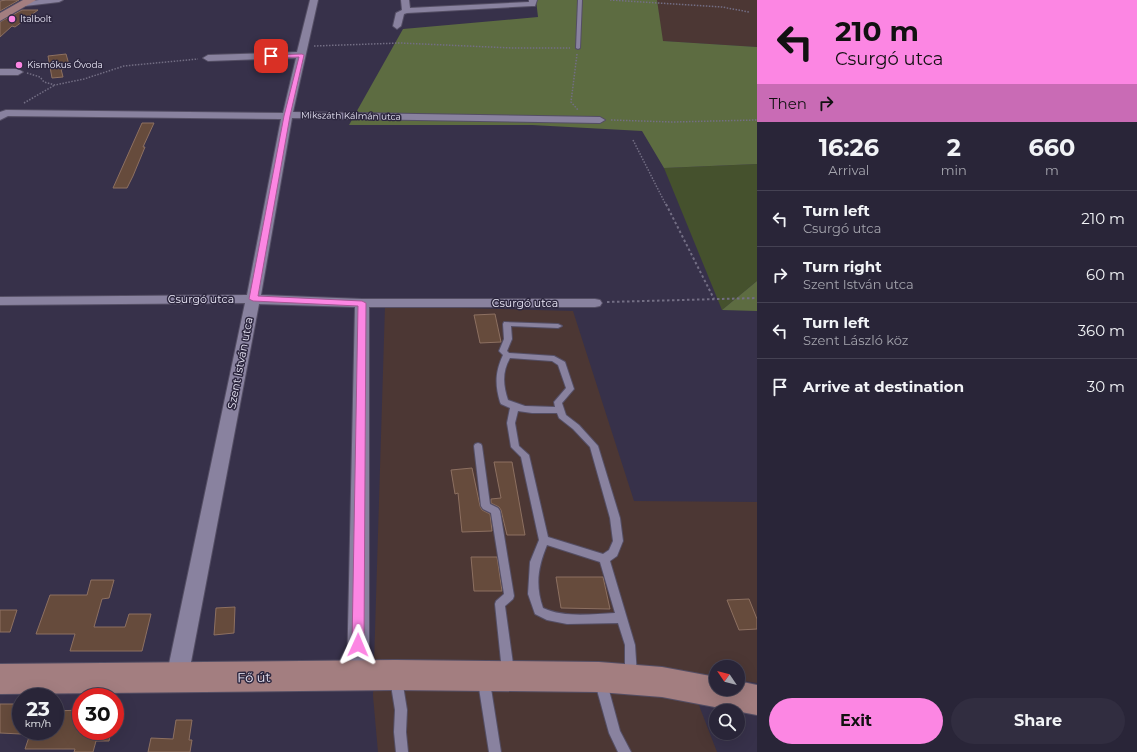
<!DOCTYPE html>
<meta charset="utf-8">
<style>
:root{--surface:#292538;--page:#312d40;--text:#f1f3f6;--muted:#a5a5ae;--line:#454253;--accent:#fc86e3}
body{margin:0;font-family:Montserrat,sans-serif;background:var(--page);color:var(--text);height:100vh;display:flex;flex-direction:column;font-size:15px;white-space:nowrap}
*{box-sizing:border-box;margin:0}
p{font-size:13px;color:var(--muted)}
.icon{flex:none;width:22px;height:22px;fill:none;stroke:currentColor;stroke-width:2;stroke-linecap:round;stroke-linejoin:round}
.map{position:relative;flex:1;overflow:hidden}
.side{display:flex;flex-direction:column;background:var(--surface);width:380px}
.side>*{flex:none}
.top-card{background:#fc86e3;color:#111;overflow:hidden}
.needle{width:26px;rotate:305deg}
.buttons{position:absolute;left:709px;top:660px;display:grid;gap:8px}
.buttons a{display:grid;place-items:center;width:36px;height:36px;border-radius:50%;background:var(--surface);box-shadow:0 4px 16px #0002,0 0 0 1px var(--line);font-size:20px}
.speed{position:absolute;left:12px;top:688px;display:flex;gap:8px;font-size:20px;font-weight:700;text-align:center}
.speed>*{display:grid;place-content:center;width:52px;height:52px;border-radius:50%;background:var(--surface);box-shadow:0 4px 16px #0002,0 0 0 1px var(--line);line-height:1}
.speed small{font-size:10px;font-weight:400}
.speed .limit{border:6px solid #d22;background:#fff;color:#111}
.pin{position:absolute;display:grid;place-items:center;width:34px;height:34px;color:#fff;margin:-17px;border-radius:8px;box-shadow:0 2px 6px #0006}
.me{position:absolute;width:44px;margin:-22px;rotate:1deg;stroke-linejoin:round;filter:drop-shadow(0 0 3px #0008)}
.turn{display:flex;align-items:center;gap:14px;height:84px;padding:0 12px;font-size:18px}
.turn .icon{width:52px;height:52px;stroke-width:2.5}
.turn b{display:block;font-size:28px;line-height:34px}
.then{display:flex;align-items:center;height:38px;padding:0 12px;background:#0003;gap:8px;font-size:15px}
.eta{display:flex;justify-content:space-evenly;align-items:center;height:68px;text-align:center}
.eta b{font-size:24px;font-weight:700;line-height:28px}
.action{display:flex;gap:8px;margin-top:auto;padding:8px 12px}
.action a{flex:1;height:46px;border-radius:24px;background:var(--accent);color:#111;font-size:16px;font-weight:700;line-height:46px;text-align:center}
.action a+a{background:var(--page);color:var(--text)}
ul{padding:0;list-style:none}
li{display:flex;align-items:center;gap:12px;height:56px;padding:0 12px;border-top:1px solid var(--line)}
li div{flex:1}
li b{display:block;font-size:15px}
li em{font-style:normal}
main{display:flex;flex:1;min-height:0}
.map>svg:first-child{display:block}
</style>
<main>
<div class="map">
<svg width="757" height="752" viewBox="0 0 757 752">
<rect width="100%" height="100%" fill="#37314a"/>
<path fill="#4c3734" d="M657 0H757V47L662 41Z
M385 306 573 311 634 501 757 502V683L738 680V667H716V676L689 673 700 708 717 752H378L373 696Z"/>
<path fill="#45512d" d="M757 164V281L722 310 664 168Z"/>
<path fill="#5d6c41" d="M536 0H657L663 41 757 47V164L664 168 642 131 532 125H349L403 29 538 17Z
M757 281V311L722 310Z"/>
<path fill="#664b3c" stroke="#8d7061" d="M6 0H19L0 11V1Z
M22 10H38L15 27 12 26 0 37V22Z
M66 54 70 68 61 69 63 77 52 78 48 56Z
M142 123H154L143 147H145L133 176 127 188H113Z
M495 314 501 342 480 343 474 315Z
M494 462H512L525 535H507L501 510 499 507 491 503V499L501 498Z
M472 468 480 506 482 510 490 514 492 531 462 532 458 493 455 494 451 470Z
M471 557H497L502 591H474Z
M556 577H603L610 609 561 608Z
M91 580H114L109 598 102 599 94 627H125L129 614H151L142 651H70L75 634H36L50 595H87Z
M749 599 757 619V629L739 630 727 600Z
M235 607 234 633 214 635 216 608Z
M0 610H17L10 632H0Z
M0 704H21V734L0 733Z
M81 710V731H111L109 741H96L93 752H74L75 749H25L31 731H55V711Z
M176 720H192L189 740H192L190 752H148L151 738 173 739Z"/>
<g fill="none" stroke-linecap="round" stroke-linejoin="round">
<g stroke="#544e64" stroke-width="2">
<path id="lane" d="M578 0H582L580 48 578 49 576 48Z
M504 322 558 324 562 326 558 328 511 326 512 339 507 351 509 353 554 356 565 362 574 389 562 403 566 415 579 425 598 446 620 518 623 541 617 556 610 561 635 645 637 675 635 679 631 680 627 679 625 675V645L618 623 567 624 547 620 535 614 528 594 530 562 539 540 521 457 511 447 507 423 510 408 501 404 500 402C495 385 495 372 503 355L499 351 504 339 503 324ZM510 358 552 361 558 365 566 388 554 402 555 407 525 406 508 400C503 385 502 372 510 358ZM518 411 532 413H557L559 418 573 429 590 447 610 518 613 541 609 550 603 554 548 537 529 455 519 446 515 423ZM547 545 600 562 615 613C592 614 564 618 543 608 535 585 538 567 547 545Z
M478 443 481 444 482 446 490 504 498 508 500 511 514 596 513 599 505 606 514 671 512 675 508 676 504 675 502 671 495 604 496 601 504 594 491 513 483 509 481 506 474 446 475 444Z
M396 674 400 675 402 679 407 710 406 732 408 752H396L394 732 395 710 390 679 392 675Z
M484 677 488 678 490 682 501 752H489L478 682 480 678Z
M601 678 605 679 607 683 620 731 631 752H618L609 733 595 683 597 679Z"/>
</g>
<g stroke="#544e64" stroke-width="2">
<path id="street" d="M39 0H63L59 2 25 6 21 4 25 2Z
M310 0H318L293 112 600 117 605 120 600 123 292 118 261 295 362 299H595L600 300 602 303 600 306 595 307H369V675L366 683 358 686 350 683 347 675 355 307 259 304 188 678 185 686 177 689 169 686 166 678 245 303 0 305V297L247 295 281 119 8 116 0 120V112L6 110 283 113 296 58 208 61 203 58 208 55 297 52Z
M401 0H409L410 8 529 2V0H537L535 6H532L407 13 404 14 401 26 397 29 393 26 396 13 402 10Z
M0 69H18L23 72 18 75H0Z"/>
</g>
<g stroke="#544e64" stroke-width="2">
<path id="secondary" d="M23 0H36L0 21V13Z
M395 660 599 662 662 667 716 677V689H738V681L757 685V715L662 697 599 692 395 690 0 694V664Z"/>
</g>
<path stroke="#736e84" stroke-width="1.5" stroke-dasharray="1.5 1.5" stroke-linecap="butt" d="M610 0 722 7 749 12
M314 46 400 43 512 48H570
M577 54 571 102 578 110
M27 73 40 77 44 82 55 85 84 79 124 66 198 59
M24 103 55 85
M611 120 672 122 757 120
M633 140 666 205"/>
<path stroke="#736e84" stroke-width="2" stroke-dasharray="2.5 2.5" stroke-linecap="butt" d="M666 204 714 299
M607 302 757 298"/>
<use href="#lane" fill="#89829f" fill-rule="evenodd"/>
<use href="#street" fill="#89829f" fill-rule="evenodd"/>
<use href="#secondary" fill="#a37e80" fill-rule="evenodd"/>
</g>
<path fill="#fc86e3" stroke="#a45794" d="M302 54 304 55 290 116 258 296 362 301 366 303 364 645 362 649 358 650 354 649 352 645 358 306 253 301 249 299 284 116 299 57 271 58 268 56 271 55Z"/>
<g fill="#fc86e3" stroke="#2d273f" stroke-width="1.5">
<circle cx="12" cy="19" r="4"/>
<circle cx="19" cy="65" r="4"/>
</g>
<g text-anchor="middle" stroke-width="3" stroke-linejoin="round" paint-order="stroke">
<g font-size="9" fill="#ece9f9" stroke="#2d273f" text-anchor="start">
<text x="20" y="22">Italbolt</text>
<text x="27" y="68">Kismókus Óvoda</text>
</g>
<g font-size="9" fill="#ece9f9" stroke="#2d273f">
<text transform="translate(351 116) rotate(1)" y="3">Mikszáth Kálmán utca</text>
</g>
<g font-size="11" fill="#ece9f9" stroke="#2d273f">
<text x="201" y="303">Csurgó utca</text>
<text x="525" y="307">Csurgó utca</text>
<text transform="translate(240 363) rotate(-79)" y="4">Szent István utca</text>
</g>
<g font-size="13" fill="#ece9f9" stroke="#2d273f">
<text transform="translate(254 677) rotate(-1)" y="5">Fő út</text>
</g>
</g>
</svg>
<div class="buttons">
<a><svg class="needle" viewBox="-14 -14 28 28"><path d="M0-13l5 13h-10z" fill="#e53935"/><path d="M0 13l5-13h-10z" fill="#a5a5ae"/></svg></a>
<a><svg class="icon" aria-label="search" viewBox="0 0 24 24"><circle cx="10" cy="10" r="6"/><path d="M15 15l6 6"/></svg></a>
</div>
<div class="speed"><div>23<small>km/h</small></div><div class="limit">30</div></div>
<div class="pin" style="left:271px;top:56px;background:#d93025"><svg class="icon" aria-label="arrive" viewBox="0 0 24 24"><path d="M6 21V4h12l-3 4 3 4H6"/></svg></div>
<svg class="me" style="left:358px;top:645px" viewBox="-20 -20 40 40"><path d="M0-17L14 15 0 8-14 15z" fill="#fc86e3" stroke="#fff" stroke-width="4"/></svg>
</div>
<section class="side">
<div class="top-card">
<div class="turn"><svg class="icon" aria-label="left" viewBox="0 0 24 24"><path d="M17 20v-9H6M10 6l-5 5 5 5"/></svg><div><b>210 m</b>Csurgó utca</div></div>
<div class="then">Then<svg class="icon" aria-label="right" viewBox="0 0 24 24"><path d="M7 20v-9h11M14 6l5 5-5 5"/></svg></div>
</div>
<div class="eta">
<div><b>16:26</b><p>Arrival</p></div>
<div><b>2</b><p>min</p></div>
<div><b>660</b><p>m</p></div>
</div>
<ul>
<li><svg class="icon" aria-label="left" viewBox="0 0 24 24"><path d="M17 20v-9H6M10 6l-5 5 5 5"/></svg><div><b>Turn left</b><p>Csurgó utca</p></div><em>210 m</em></li>
<li><svg class="icon" aria-label="right" viewBox="0 0 24 24"><path d="M7 20v-9h11M14 6l5 5-5 5"/></svg><div><b>Turn right</b><p>Szent István utca</p></div><em>60 m</em></li>
<li><svg class="icon" aria-label="left" viewBox="0 0 24 24"><path d="M17 20v-9H6M10 6l-5 5 5 5"/></svg><div><b>Turn left</b><p>Szent László köz</p></div><em>360 m</em></li>
<li><svg class="icon" aria-label="arrive" viewBox="0 0 24 24"><path d="M6 21V4h12l-3 4 3 4H6"/></svg><div><b>Arrive at destination</b></div><em>30 m</em></li>
</ul>
<div class="action"><a>Exit</a><a>Share</a></div>
</section>
</main>
